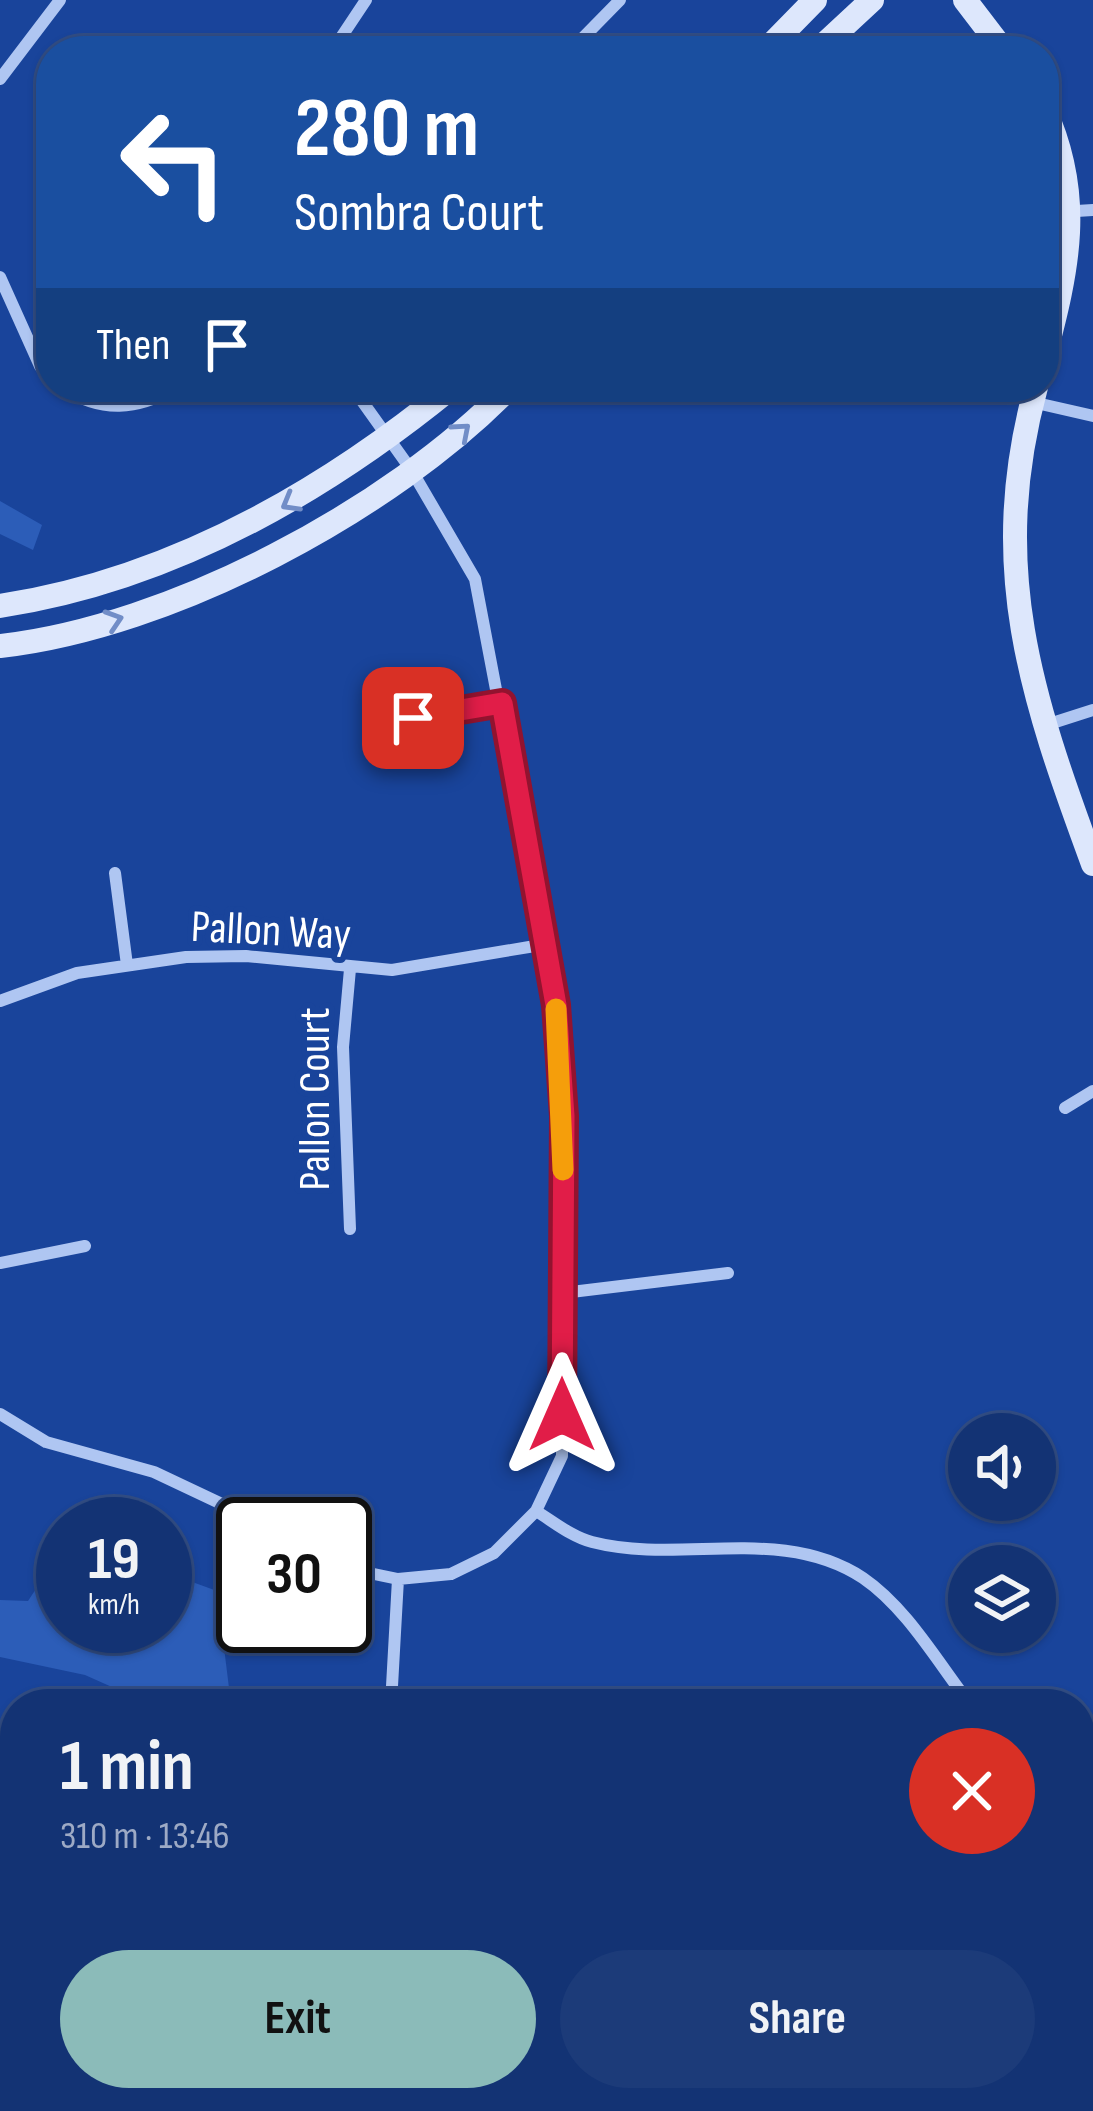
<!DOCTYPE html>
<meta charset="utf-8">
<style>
:root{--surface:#133374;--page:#1c3b79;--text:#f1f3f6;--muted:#9daac5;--line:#324e86;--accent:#8bbbb9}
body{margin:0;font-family:"Sofia Sans Condensed",sans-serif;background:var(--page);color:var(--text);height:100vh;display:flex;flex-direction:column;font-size:45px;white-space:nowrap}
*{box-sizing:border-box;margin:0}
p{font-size:39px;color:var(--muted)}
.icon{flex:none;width:66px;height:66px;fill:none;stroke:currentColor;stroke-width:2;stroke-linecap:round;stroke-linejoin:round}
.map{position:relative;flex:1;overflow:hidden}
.drawer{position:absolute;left:0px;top:1689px;width:1095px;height:423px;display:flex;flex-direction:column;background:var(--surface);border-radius:48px 48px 0 0;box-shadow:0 3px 9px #0004,0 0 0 3px var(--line)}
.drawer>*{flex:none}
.guide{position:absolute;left:36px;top:36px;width:1023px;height:366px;border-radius:48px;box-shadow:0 3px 9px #0004,0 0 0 3px var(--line);background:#1a4fa0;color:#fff;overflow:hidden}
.fabs{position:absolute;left:948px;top:1413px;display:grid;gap:24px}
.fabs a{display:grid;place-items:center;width:108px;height:108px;border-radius:50%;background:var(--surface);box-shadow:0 3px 9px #0004,0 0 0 3px var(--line);font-size:60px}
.speed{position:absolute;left:36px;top:1497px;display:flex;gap:24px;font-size:60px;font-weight:700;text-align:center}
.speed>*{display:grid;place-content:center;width:156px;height:156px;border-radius:50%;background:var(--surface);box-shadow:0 3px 9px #0004,0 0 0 3px var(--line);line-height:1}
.speed small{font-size:30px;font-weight:400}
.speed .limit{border:6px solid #111;border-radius:18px;background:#fff;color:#111}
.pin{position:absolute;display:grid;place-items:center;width:102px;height:102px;color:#fff;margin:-51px;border-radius:24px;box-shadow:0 6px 18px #0006}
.me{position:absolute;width:132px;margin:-66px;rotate:0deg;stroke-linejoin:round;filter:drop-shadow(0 0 9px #0008)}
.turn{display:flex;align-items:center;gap:42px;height:252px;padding:0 60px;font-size:54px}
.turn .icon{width:156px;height:156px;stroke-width:2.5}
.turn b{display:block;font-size:84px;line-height:102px}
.then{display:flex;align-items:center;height:114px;padding:0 60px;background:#0003;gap:24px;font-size:45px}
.round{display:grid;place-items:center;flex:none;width:126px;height:126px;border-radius:63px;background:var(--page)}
.headline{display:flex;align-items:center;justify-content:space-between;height:204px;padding:0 60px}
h1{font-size:72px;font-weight:700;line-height:90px}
.button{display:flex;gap:24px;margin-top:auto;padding:24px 60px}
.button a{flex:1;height:138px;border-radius:72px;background:var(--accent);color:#111;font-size:48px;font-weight:700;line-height:138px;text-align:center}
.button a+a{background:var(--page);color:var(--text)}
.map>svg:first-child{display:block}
</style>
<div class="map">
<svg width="1093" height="2111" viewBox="0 0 1093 2111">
<rect width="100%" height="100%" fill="#19449b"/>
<path fill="#2c5db8" d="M0 501 42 525 33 550 0 534Z
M63 1548V1626H165V1572L217 1591 231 1704H150L85 1675 0 1657V1600L28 1601Z
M478 2097H548L528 2111H469Z"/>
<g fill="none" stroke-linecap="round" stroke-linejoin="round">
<path stroke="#afc6f2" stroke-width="12" d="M332 51 366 0
M570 51 620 0
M0 79 60 0
M1044 213 1093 210
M0 277 40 366 51 379
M61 387C102 414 137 410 178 387
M1032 402 1093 416
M368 726 502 703
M1043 726 1093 710
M115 873 127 965
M0 1001 77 973 186 957 246 956 392 970 541 945
M1065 1108 1093 1091
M350 1229 343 1047 350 969
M0 1263 85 1246
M563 1293 728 1273
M0 1414 46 1442 154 1472 264 1524
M536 1511C554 1522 572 1537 592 1542 681 1565 781 1524 863 1578 907 1608 938 1663 970 1704
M345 1568 398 1579 451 1574 494 1553 536 1511 562 1456 564 1116 556 1005 475 579 412 471 352 387
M391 1704 398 1579
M1080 1841 1093 1853
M882 2097 901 2111
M15 2111 7 2029 15 1991"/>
<path stroke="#dde7fc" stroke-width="24" d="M965 0 1004 51
M765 51 815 0
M817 51 872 0
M1044 109C1084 196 1068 269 1044 358
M1036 387C987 567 1031 696 1093 864
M0 606C170 580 321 494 452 387
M0 646C171 627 391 510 510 387"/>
</g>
<defs><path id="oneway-chevron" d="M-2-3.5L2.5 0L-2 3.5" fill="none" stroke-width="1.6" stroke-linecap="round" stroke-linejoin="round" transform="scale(3)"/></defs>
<g stroke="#718dc7">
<use href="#oneway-chevron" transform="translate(462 431) rotate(-41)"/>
<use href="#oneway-chevron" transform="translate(290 503) rotate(150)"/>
<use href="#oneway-chevron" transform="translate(114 620) rotate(-18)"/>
</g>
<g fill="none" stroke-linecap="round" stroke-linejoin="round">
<g stroke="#92132f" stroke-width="30">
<path id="route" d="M413 718 502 703 556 1005 564 1116 562 1415"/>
</g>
<use href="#route" stroke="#e11d48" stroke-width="21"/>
<path stroke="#f59e0b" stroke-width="21" d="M556 1009 563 1170"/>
</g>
<g text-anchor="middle" stroke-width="12" stroke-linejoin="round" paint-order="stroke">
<g font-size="45" fill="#fff" stroke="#19449b">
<text transform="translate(271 929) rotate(3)" y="16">Pallon Way</text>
<text transform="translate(313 1099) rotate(-90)" y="16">Pallon Court</text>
</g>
</g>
</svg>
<div class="fabs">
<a><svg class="icon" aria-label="sound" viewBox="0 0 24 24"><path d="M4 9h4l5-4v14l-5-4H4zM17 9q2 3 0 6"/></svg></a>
<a><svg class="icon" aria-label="layers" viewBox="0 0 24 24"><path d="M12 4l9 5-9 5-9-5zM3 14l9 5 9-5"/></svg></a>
</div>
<div class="speed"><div>19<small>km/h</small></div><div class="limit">30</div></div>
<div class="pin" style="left:413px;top:718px;background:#d93025"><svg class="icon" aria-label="arrive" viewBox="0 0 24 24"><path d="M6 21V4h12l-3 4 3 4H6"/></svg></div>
<svg class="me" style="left:562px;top:1415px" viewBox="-20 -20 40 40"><path d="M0-17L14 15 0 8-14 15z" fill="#e11d48" stroke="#fff" stroke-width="4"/></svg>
<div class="guide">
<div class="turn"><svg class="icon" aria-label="left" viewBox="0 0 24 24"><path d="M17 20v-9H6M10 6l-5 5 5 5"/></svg><div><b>280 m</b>Sombra Court</div></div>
<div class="then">Then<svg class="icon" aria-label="arrive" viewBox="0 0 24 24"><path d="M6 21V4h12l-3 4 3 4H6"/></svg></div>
</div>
<section class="drawer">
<div class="headline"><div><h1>1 min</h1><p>310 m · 13:46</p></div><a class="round" style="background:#d93025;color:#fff"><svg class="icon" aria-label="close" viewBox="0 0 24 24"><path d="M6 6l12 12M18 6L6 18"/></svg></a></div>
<div class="button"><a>Exit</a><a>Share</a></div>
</section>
</div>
